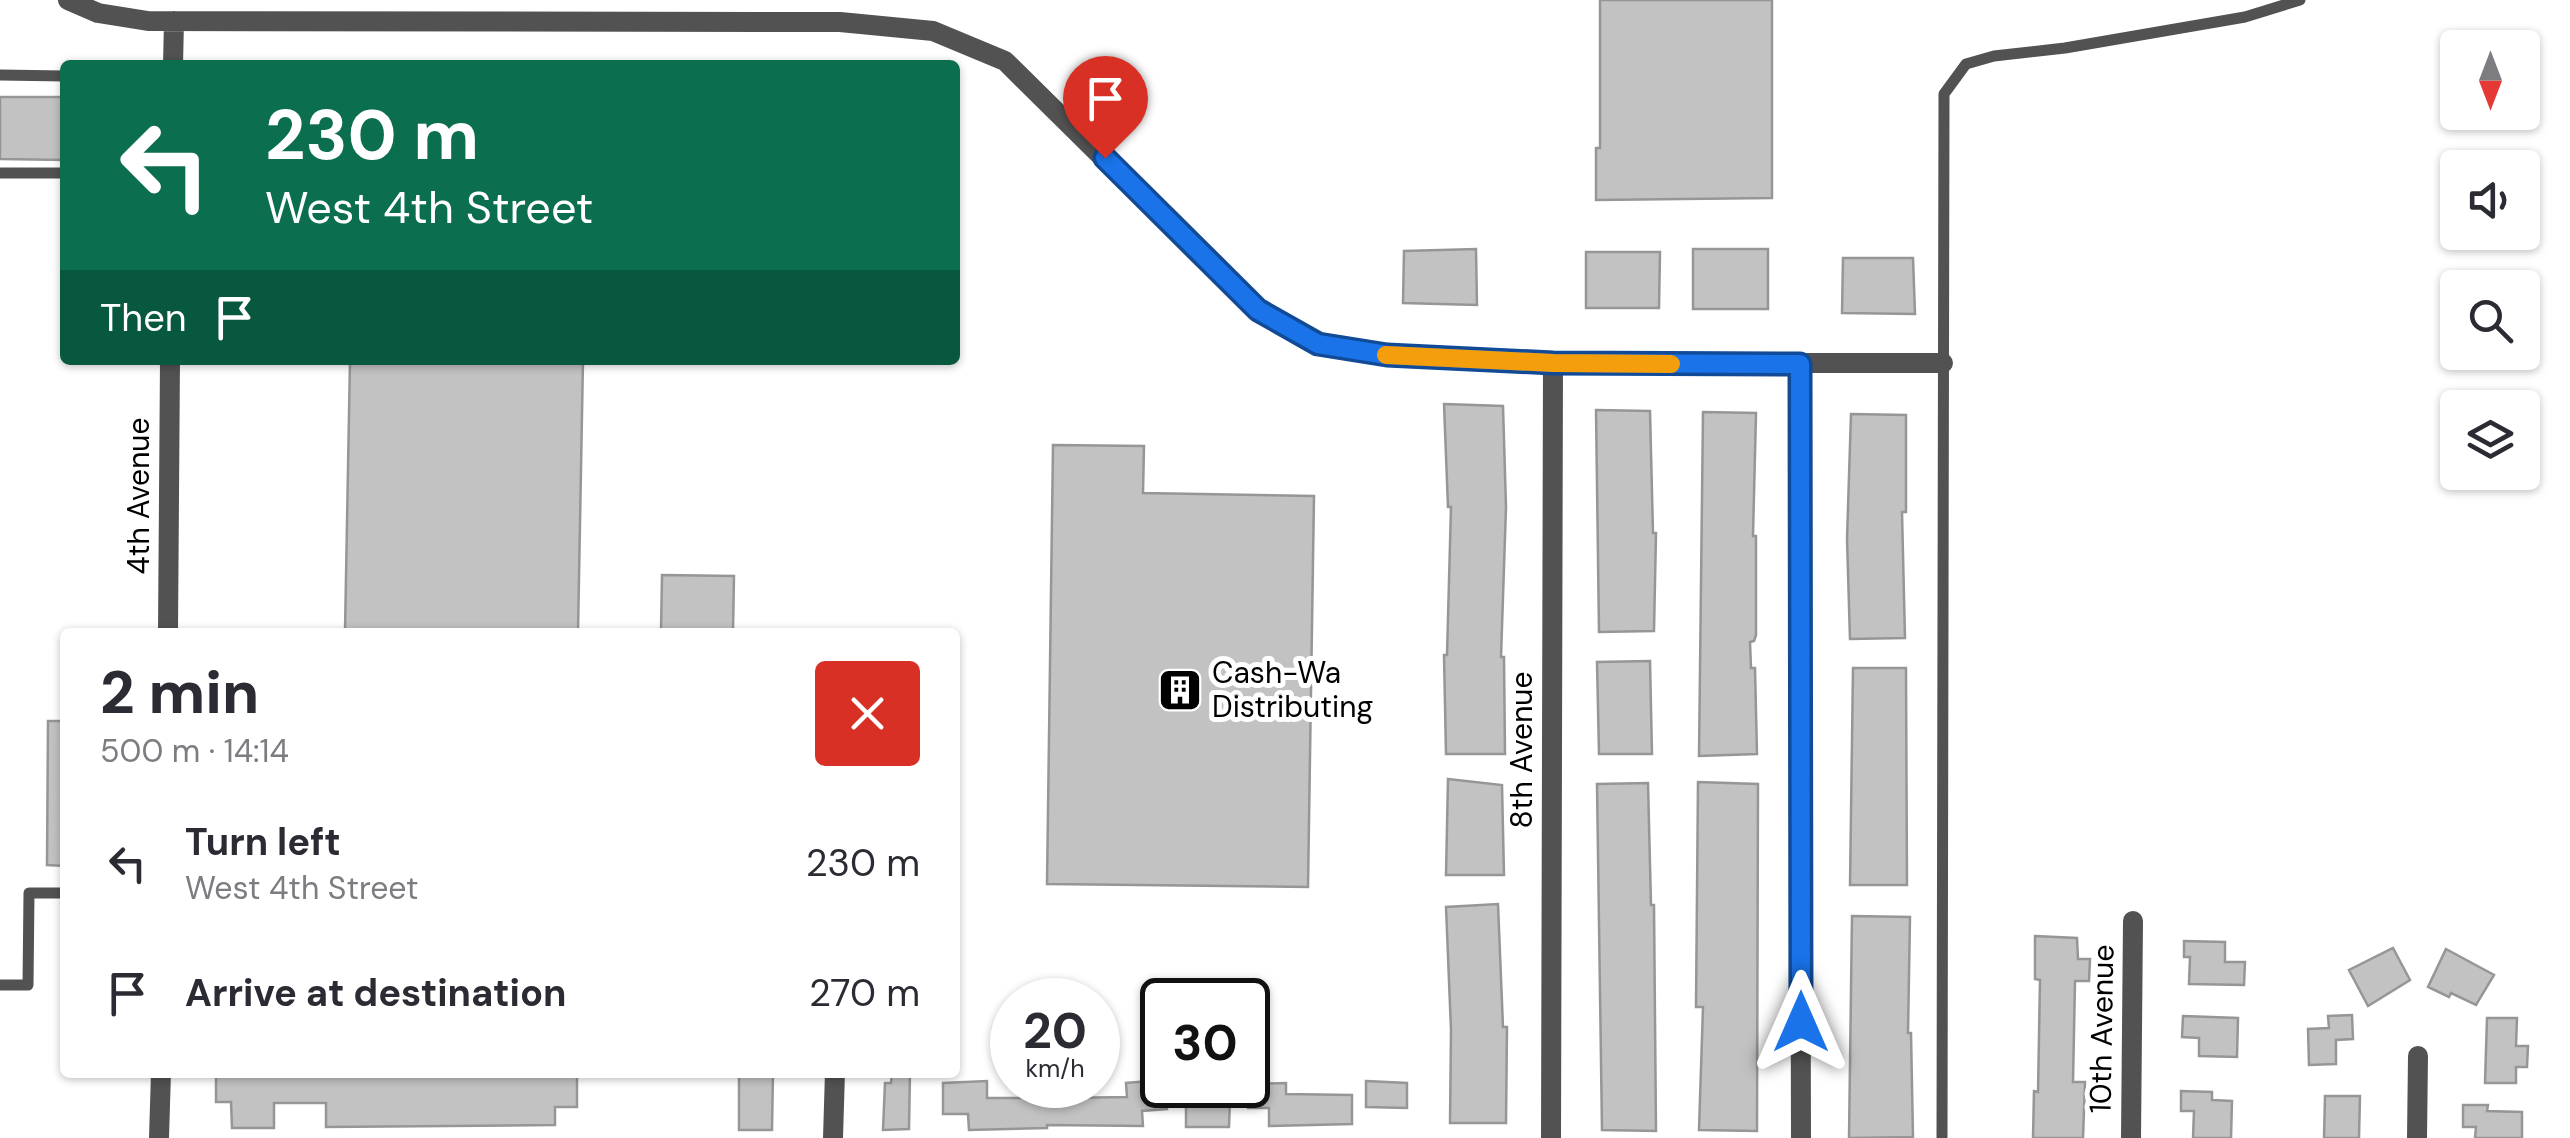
<!DOCTYPE html>
<meta charset="utf-8">
<style>
:root{--surface:#fff;--page:#f7f7f7;--text:#2b2b33;--muted:#7c7c81}
body{margin:0;font-family:"DM Sans",sans-serif;background:var(--page);color:var(--text);height:100vh;display:flex;flex-direction:column;font-size:38px;white-space:nowrap}
*{box-sizing:border-box;margin:0}
p{font-size:32px;color:var(--muted)}
.icon{flex:none;width:55px;height:55px;fill:none;stroke:currentColor;stroke-width:2;stroke-linecap:round;stroke-linejoin:round}
.map{position:relative;flex:1;overflow:hidden}
.drawer{position:absolute;left:60px;top:628px;width:900px;height:450px;display:flex;flex-direction:column;background:var(--surface);border-radius:10px;box-shadow:0 2px 8px #0004}
.drawer>*{flex:none}
.top-card{position:absolute;left:60px;top:60px;width:900px;height:305px;border-radius:10px;box-shadow:0 2px 8px #0004;background:#0b6e4f;color:#fff;overflow:hidden}
.needle{width:65px;rotate:180deg}
.fabs{position:absolute;left:2440px;top:30px;display:grid;gap:20px}
.fabs a{display:grid;place-items:center;width:100px;height:100px;border-radius:10px;background:var(--surface);box-shadow:0 2px 8px #0004;font-size:50px}
.speed{position:absolute;left:990px;top:978px;display:flex;gap:20px;font-size:50px;font-weight:700;text-align:center}
.speed>*{display:grid;place-content:center;width:130px;height:130px;border-radius:50%;background:var(--surface);box-shadow:0 2px 8px #0004;line-height:1}
.speed small{font-size:25px;font-weight:400}
.speed .limit{border:5px solid #111;border-radius:15px;background:#fff;color:#111}
.pin{position:absolute;display:grid;place-items:center;width:85px;height:85px;color:#fff;margin:-102px -42px;border-radius:50% 50% 50% 0;rotate:-45deg;box-shadow:0 0 10px #0007}
.pin .icon{rotate:45deg}
.me{position:absolute;width:110px;margin:-55px;rotate:0deg;stroke-linejoin:round;filter:drop-shadow(0 0 8px #0008)}
.turn{display:flex;align-items:center;gap:35px;height:210px;padding:0 40px;font-size:45px}
.turn .icon{width:130px;height:130px;stroke-width:2.5}
.turn b{display:block;font-size:70px;line-height:85px}
.then{display:flex;align-items:center;height:95px;padding:0 40px;background:#0003;gap:20px;font-size:38px}
.round{display:grid;place-items:center;flex:none;width:105px;height:105px;border-radius:10px;background:var(--page)}
.head{display:flex;align-items:center;justify-content:space-between;height:170px;padding:0 40px}
h1{font-size:60px;font-weight:800;line-height:75px}
ul{padding:0;list-style:none}
li{display:flex;align-items:center;gap:30px;height:130px;padding:0 40px}
li div{flex:1}
li b{display:block;font-size:38px}
li em{font-style:normal}
.map>svg:first-child{display:block}
</style>
<div class="map">
<svg width="2570" height="1138" viewBox="0 0 2570 1138">
<rect width="100%" height="100%" fill="#fff"/>
<path fill="#c2c2c2" stroke="#969696" stroke-width="2.5" d="M1600 0H1772V198L1596 200V148H1600Z
M0 97H65V160L0 159Z
M1476 249 1477 305 1403 303 1404 251Z
M1693 249H1768V309H1693Z
M1586 252H1660L1659 308H1586Z
M1843 258H1913L1915 314 1842 313Z
M350 360H583L578 632H345Z
M1444 404 1503 406 1506 507 1501 657H1504L1505 754H1446L1444 655H1447L1451 507H1448Z
M1596 410 1650 411 1653 533H1656L1654 631 1599 632Z
M1703 412 1756 413 1753 536H1756V635L1754 641 1750 642 1751 668H1755L1757 754 1699 756Z
M1851 414 1906 415V512H1902L1905 638 1850 639 1847 539Z
M1053 445 1144 446 1143 493 1314 496 1308 887 1047 884Z
M662 575 734 576 733 632H661Z
M1650 661 1652 754H1599L1597 662Z
M1853 668H1906L1907 885H1850Z
M48 721H65V866L47 865Z
M1448 779 1502 785 1504 875H1446Z
M1698 782 1758 784 1757 1131 1699 1130 1703 1007H1696Z
M1648 783 1651 905H1654L1656 1131 1602 1130 1597 784Z
M1498 904 1503 1027H1507L1506 1123H1450L1451 1030 1446 907Z
M1852 916 1910 917 1908 1033H1911L1913 1137 1849 1138Z
M2035 936 2077 938 2078 959H2090L2089 981H2075L2073 1082H2085L2083 1138H2033L2034 1091 2038 1092 2040 980 2035 979Z
M2184 941 2225 942V962H2245L2244 985 2189 984 2190 957H2184Z
M2393 948 2410 980 2368 1006 2349 970Z
M2446 949 2494 975 2476 1005 2451 993 2449 997 2428 987Z
M2352 1015 2353 1039 2336 1040V1064L2309 1065 2308 1029 2329 1028 2328 1016Z
M2183 1016 2238 1018 2237 1057 2199 1056V1038L2182 1037Z
M2487 1018H2517L2516 1046H2528L2527 1067H2516V1083H2485Z
M216 1072H577V1107H555V1125L326 1127V1103H274V1128H232L231 1102H216Z
M739 1072H773L772 1130H739Z
M892 1072H910L909 1129 883 1130 885 1083H891Z
M1162 1080 1167 1109 1142 1111 1143 1126 1047 1125V1128L969 1130 968 1114H943V1083L987 1081V1098H1063L1127 1097 1126 1083Z
M1366 1081 1407 1083V1108L1366 1107Z
M1286 1083V1094L1352 1095V1124L1269 1126V1108H1248V1084Z
M2181 1091 2212 1092V1100L2232 1101 2231 1138H2193L2194 1111H2181Z
M2325 1096H2360L2359 1138H2324Z
M1230 1099 1229 1127H1186V1100Z
M2463 1105H2488L2487 1111 2522 1112V1138H2475L2476 1127H2463Z"/>
<g fill="none" stroke-linecap="round" stroke-linejoin="round">
<path stroke="#525252" stroke-width="11" d="M0 75 65 76
M0 173H65
M0 985H28L29 893H65
M1942 1138 1944 94 1966 64 1994 56 2065 48 2245 17 2300 0"/>
<path stroke="#525252" stroke-width="20" d="M68 0 98 13 148 21 840 22 933 31 1005 61 1258 311 1318 344 1387 355 1553 363H1943
M173 65 174 21
M1799 364 1801 1138
M168 632 170 360
M159 1138 161 1072
M833 1138 835 1072
M1551 1138 1553 363
M2131 1138 2133 921
M2417 1138 2418 1056"/>
</g>
<g fill="none" stroke-linecap="round" stroke-linejoin="round">
<g stroke="#114b97" stroke-width="25">
<path id="route" d="M1105 158 1258 310 1318 344 1387 355 1553 363 1800 364 1801 1022"/>
</g>
<use href="#route" stroke="#1a73e8" stroke-width="18"/>
<path stroke="#f59e0b" stroke-width="18" d="M1386 355 1553 363 1671 364"/>
</g>
<defs>
<g id="building-square" transform="scale(2.25)"><rect x="-9" y="-9" width="18" height="18" rx="4" fill="#000" stroke="#fff"/><path d="M-4-6H4V6H1V3H-1V6H-4ZM-2.5-4.3h1.7v1.8h-1.7ZM.8-4.3h1.7v1.8H.8ZM-2.5-1h1.7V.8h-1.7ZM.8-1h1.7V.8H.8Z" fill="#fff"/></g>
</defs>
<g fill-rule="evenodd">
<use href="#building-square" x="1180" y="690"/>
</g>
<g text-anchor="middle" stroke-width="10" stroke-linejoin="round" paint-order="stroke">
<g font-size="30" fill="#000" stroke="#fff">
<text transform="translate(139 496) rotate(-90)" y="10">4th Avenue</text>
<text transform="translate(1522 750) rotate(-90)" y="10">8th Avenue</text>
<text transform="translate(2102 1029) rotate(-89)" y="10">10th Avenue</text>
</g>
<g font-size="30" fill="#000" stroke="#fff" text-anchor="start">
<text x="1212" y="683">Cash-Wa<tspan x="1212" dy="34">Distributing</tspan></text>
</g>
</g>
</svg>
<div class="fabs">
<a><svg class="needle" viewBox="-14 -14 28 28"><path d="M0-13l5 13h-10z" fill="#e53935"/><path d="M0 13l5-13h-10z" fill="#7c7c81"/></svg></a>
<a><svg class="icon" aria-label="sound" viewBox="0 0 24 24"><path d="M4 9h4l5-4v14l-5-4H4zM17 9q2 3 0 6"/></svg></a>
<a><svg class="icon" aria-label="search" viewBox="0 0 24 24"><circle cx="10" cy="10" r="6"/><path d="M15 15l6 6"/></svg></a>
<a><svg class="icon" aria-label="layers" viewBox="0 0 24 24"><path d="M12 4l9 5-9 5-9-5zM3 14l9 5 9-5"/></svg></a>
</div>
<div class="speed"><div>20<small>km/h</small></div><div class="limit">30</div></div>
<div class="pin" style="left:1105px;top:158px;background:#d93025"><svg class="icon" aria-label="arrive" viewBox="0 0 24 24"><path d="M6 21V4h12l-3 4 3 4H6"/></svg></div>
<svg class="me" style="left:1801px;top:1022px" viewBox="-20 -20 40 40"><path d="M0-17L14 15 0 8-14 15z" fill="#1a73e8" stroke="#fff" stroke-width="4"/></svg>
<div class="top-card">
<div class="turn"><svg class="icon" aria-label="left" viewBox="0 0 24 24"><path d="M17 20v-9H6M10 6l-5 5 5 5"/></svg><div><b>230 m</b>West 4th Street</div></div>
<div class="then">Then<svg class="icon" aria-label="arrive" viewBox="0 0 24 24"><path d="M6 21V4h12l-3 4 3 4H6"/></svg></div>
</div>
<section class="drawer">
<div class="head"><div><h1>2 min</h1><p>500 m · 14:14</p></div><a class="round" style="background:#d93025;color:#fff"><svg class="icon" aria-label="close" viewBox="0 0 24 24"><path d="M6 6l12 12M18 6L6 18"/></svg></a></div>
<ul>
<li><svg class="icon" aria-label="left" viewBox="0 0 24 24"><path d="M17 20v-9H6M10 6l-5 5 5 5"/></svg><div><b>Turn left</b><p>West 4th Street</p></div><em>230 m</em></li>
<li><svg class="icon" aria-label="arrive" viewBox="0 0 24 24"><path d="M6 21V4h12l-3 4 3 4H6"/></svg><div><b>Arrive at destination</b></div><em>270 m</em></li>
</ul>
</section>
</div>
